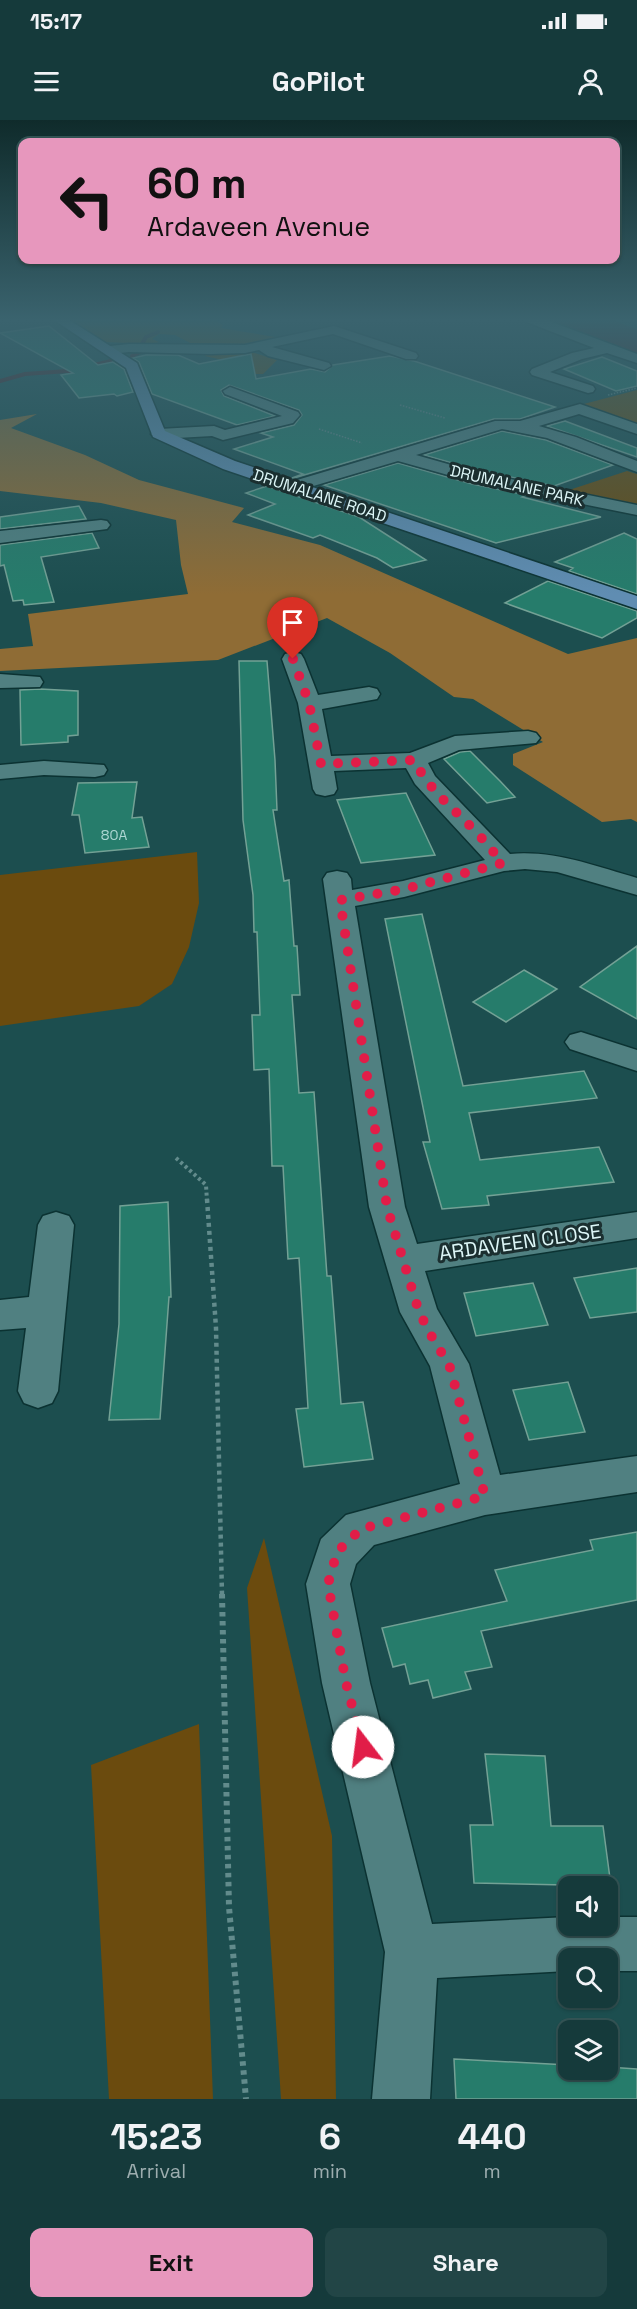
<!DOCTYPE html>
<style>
:root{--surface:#153a3b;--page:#224546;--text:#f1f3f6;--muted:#9dadaf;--line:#345455;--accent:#e797bd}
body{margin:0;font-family:"Space Grotesk",sans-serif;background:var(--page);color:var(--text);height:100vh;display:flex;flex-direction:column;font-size:22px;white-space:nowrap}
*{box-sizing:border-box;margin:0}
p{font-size:20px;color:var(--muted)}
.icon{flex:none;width:33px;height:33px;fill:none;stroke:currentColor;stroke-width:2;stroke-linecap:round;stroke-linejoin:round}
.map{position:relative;height:1979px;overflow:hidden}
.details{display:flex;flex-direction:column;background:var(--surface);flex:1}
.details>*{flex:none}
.hud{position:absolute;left:18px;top:18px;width:602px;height:126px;border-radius:12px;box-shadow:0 2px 4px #0004,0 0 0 2px var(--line);background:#e797bd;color:#111;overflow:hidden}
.fabs{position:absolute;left:558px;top:1756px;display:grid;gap:12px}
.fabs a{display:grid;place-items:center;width:60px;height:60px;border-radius:12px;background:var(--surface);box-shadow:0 2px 4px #0004,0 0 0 2px var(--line);font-size:30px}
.pin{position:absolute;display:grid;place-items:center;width:51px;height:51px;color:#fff;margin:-62px -26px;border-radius:50% 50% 50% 0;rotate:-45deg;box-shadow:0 0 6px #0007}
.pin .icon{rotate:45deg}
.me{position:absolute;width:66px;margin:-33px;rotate:345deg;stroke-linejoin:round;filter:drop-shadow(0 0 4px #0008)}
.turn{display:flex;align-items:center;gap:21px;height:126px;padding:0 30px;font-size:27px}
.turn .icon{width:78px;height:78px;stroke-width:2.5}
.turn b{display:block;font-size:42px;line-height:51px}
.eta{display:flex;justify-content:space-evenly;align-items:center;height:102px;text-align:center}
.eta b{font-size:36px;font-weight:700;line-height:42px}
.button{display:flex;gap:12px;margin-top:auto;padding:12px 30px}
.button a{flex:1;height:69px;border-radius:12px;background:var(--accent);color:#111;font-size:24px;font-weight:700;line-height:69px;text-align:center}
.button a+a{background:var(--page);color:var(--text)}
.status{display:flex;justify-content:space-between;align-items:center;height:42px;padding:0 30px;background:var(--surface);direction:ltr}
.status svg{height:16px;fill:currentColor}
header{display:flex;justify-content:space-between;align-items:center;height:78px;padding:0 30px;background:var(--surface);font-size:27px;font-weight:700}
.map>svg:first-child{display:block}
</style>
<div class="status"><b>15:17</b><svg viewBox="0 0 49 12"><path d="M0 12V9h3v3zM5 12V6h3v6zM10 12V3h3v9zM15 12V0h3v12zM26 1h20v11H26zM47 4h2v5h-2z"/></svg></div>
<header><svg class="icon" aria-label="menu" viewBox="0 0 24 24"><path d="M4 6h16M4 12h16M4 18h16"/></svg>GoPilot<svg class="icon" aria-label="person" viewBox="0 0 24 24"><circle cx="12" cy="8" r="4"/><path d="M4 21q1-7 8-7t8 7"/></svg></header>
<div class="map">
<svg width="637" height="1979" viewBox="0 0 637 1979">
<rect width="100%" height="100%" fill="#1c4e4f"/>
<path fill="#6b4b0e" d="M66 198H212L223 205 221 208 281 218 254 225H194L175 215 159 214 152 219 159 222 153 224 104 222Z
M248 231 277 240 263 254H255L227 241 205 236 207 233Z
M637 270V306L580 285Z
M627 351 637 354V384L560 373Z
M197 732 199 783 189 827 172 864 139 886 0 906V755Z
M264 1418 332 1716 336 1979H281L247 1468Z
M199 1604 213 1979H109L91 1645Z"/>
<path fill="#8f6c35" d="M37 294 11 308 85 335 139 360 244 388 232 402 320 425 568 534 637 518V702L631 699 602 702 513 645V634L543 622 473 579 454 577 390 533 327 498 218 540 0 551V529L33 526 28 494 188 474 181 445 176 400 101 383 0 371V300Z"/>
<path fill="#531a21" d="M545 198H607L637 209V233Z"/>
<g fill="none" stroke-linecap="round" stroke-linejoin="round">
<path stroke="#531a21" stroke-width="4" d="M142 224 146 217 158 212
M132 236 142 231
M0 261 25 254 68 251 111 241"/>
</g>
<path fill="#267c6b" stroke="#73a195" stroke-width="1.5" d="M49 206 98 245 113 242 124 249 133 272 117 276 114 274 79 278 61 255 73 253 0 213Z
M251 234 256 259 311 249 325 252 333 245 390 236 414 241 555 287 520 299H494L294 358H292L303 354 234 329 273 317 261 313 294 305 302 295 299 290 229 265 221 270 224 276 275 296 237 305 152 274 139 242 133 238 146 235H178L199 244Z
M602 237 637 251V266L616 271 564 249Z
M565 301 637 328V337L547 306Z
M502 311 546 320 613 345 554 366 477 350 424 335Z
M398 343 472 364 526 375 522 377 601 397 496 423 324 365Z
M267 366 359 397 426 440 393 448 377 438 320 415 313 418 248 395 275 384 246 373Z
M79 386 86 399 0 409V397Z
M92 413 99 428 41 437 54 482 24 485 23 480 13 481 4 445 0 446V425Z
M624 413 637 419V474L569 451 573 448 555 442Z
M548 461 637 491V498L602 518 505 483Z
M239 541H267L275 640 277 690H273L284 761 289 760 294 826H297L300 875H292L299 973 314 972 327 1156H331L341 1284 363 1282 373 1339 304 1347 296 1289 308 1288 299 1138 288 1139 283 1046H272L269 949 254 950 252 895H260L257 812H254L253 775 243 700Z
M40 569 78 571V615L68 616V622L21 625 20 570Z
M470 631 500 661 515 677 487 683 444 639 460 632Z
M137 662 132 698 142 697 149 727 85 733 79 695H72L78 663Z
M406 673 435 735 361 743 337 680Z
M422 794 463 966 584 951 597 978 469 993 480 1040 599 1027 614 1062 487 1076 489 1085 442 1089 423 1022H430L385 799Z
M637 826V899L580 867Z
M524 850 557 869 506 902 473 882Z
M168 1082 171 1177H169L160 1299 109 1300 119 1204 120 1086Z
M637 1148V1192L590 1198 574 1158Z
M533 1163 548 1205 476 1216 464 1173Z
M568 1262 585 1312 529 1320 513 1270Z
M637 1412V1480L481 1511 492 1547 465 1552 471 1569 433 1578 428 1560 410 1564 405 1544 393 1547 382 1508 507 1481 495 1450 593 1430 590 1420Z
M485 1634 545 1636 551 1706H603L611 1766 474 1763 470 1705H493Z
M454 1939 568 1945V1950H608V1947L637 1949V1979H456Z"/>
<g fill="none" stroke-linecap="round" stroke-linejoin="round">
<g stroke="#0b3232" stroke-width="3">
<path id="minor" d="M523 198H541L637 234V243L607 233 582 239 550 252 593 266 595 269 593 272 588 273 532 255 530 252 532 249 572 233 594 228 524 201Z
M334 206 416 233 418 236 416 239H406L333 214 272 227 329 243 331 246 324 250 268 236 259 230 245 233 210 234 129 232 110 234 103 230 110 226 129 224 245 225Z
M230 267 298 292 300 295 293 303 223 320 212 316 159 319 151 314 159 309 214 306 225 310 282 296 225 274 223 271Z
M580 284 637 304V314L579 294 539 306 576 317 637 341V352L547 318 502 309 416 335 476 352 637 385V395L473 362 398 341 293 372 287 371 284 367 287 363 495 301H520Z
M101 400 107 401 110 405 107 409 0 423V411Z
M293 532 301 534 304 539 318 575 369 567 377 569 380 574 377 579 322 589 331 636 410 633 455 616 528 611 536 613 540 618 536 623 459 630 428 643 435 656 510 734C554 730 595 746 637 758V775L557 752 525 749 504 751 404 777 355 786 405 1087 417 1124 637 1092V1118L425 1151 437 1189 469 1244 500 1355 637 1336V1372L485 1395 374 1425 356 1444 350 1464 370 1563 432 1804 568 1797V1806H608V1797H637V1851H608V1839H568V1851L437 1858 430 1979H372L385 1832 322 1563 306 1464 321 1419 346 1395 460 1364 430 1246 400 1192 369 1087 323 759 327 753 337 751 347 753 351 759 352 770 403 761 485 740 415 664 406 648 334 651 337 669 334 674 325 676 316 674 313 669 298 583 282 539 285 534Z
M0 554 40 557 43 562 40 567 0 568Z
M44 641 104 645 107 650 104 655 95 657 44 655 0 659V645Z
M581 912 637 930V951L570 929 565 922 570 915Z
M56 1092 69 1096 74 1105 58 1271 52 1283 38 1288 24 1283 18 1271 26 1208 0 1210V1180L29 1177 38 1105 43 1096Z"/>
</g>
<g stroke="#0b3232" stroke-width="3">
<path id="major" d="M51 198H66L137 243 165 311 235 341 637 476V489L223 349 153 317 126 248Z"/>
</g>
<path stroke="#628b8c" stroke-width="1.5" stroke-dasharray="1.5 1.5" stroke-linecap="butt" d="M624 198 637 202
M608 275 637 268
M400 285 445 298
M319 309 362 323"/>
<path stroke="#628b8c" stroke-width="4" stroke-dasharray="3 3" stroke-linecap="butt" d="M176 1038 206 1065 207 1081"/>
<path stroke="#628b8c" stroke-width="4.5" stroke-dasharray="4 4" stroke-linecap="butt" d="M207 1079 216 1208 222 1475"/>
<path stroke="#628b8c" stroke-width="6" stroke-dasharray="4.5 4.5" stroke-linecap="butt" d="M222 1474 229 1787 246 1979"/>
<use href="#minor" fill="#508081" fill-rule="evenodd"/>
<use href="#major" fill="#608db2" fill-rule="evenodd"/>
</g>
<linearGradient id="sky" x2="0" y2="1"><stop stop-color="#0f2b2b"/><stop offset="0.42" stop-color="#3a636e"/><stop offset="1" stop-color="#3a636e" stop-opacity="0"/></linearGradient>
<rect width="637" height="475" fill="url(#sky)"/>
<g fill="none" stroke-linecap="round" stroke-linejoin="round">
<path stroke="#e11d48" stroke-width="10" stroke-dasharray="0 18" d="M293 539 309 583 321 644 414 640C429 670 452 687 475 711 485 721 493 732 503 743L405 769 340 780 387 1087 419 1192 434 1221 449 1244 485 1376 361 1409 337 1432 328 1464 346 1563 363 1627"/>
</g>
<g text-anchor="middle" stroke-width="6" stroke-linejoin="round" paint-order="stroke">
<g font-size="14" fill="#afd8d4">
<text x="114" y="720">80A</text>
</g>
<g font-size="16" fill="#ddf6f7" stroke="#1b2f30">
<text transform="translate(517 365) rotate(13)" y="6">DRUMALANE PARK</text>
<text transform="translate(320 375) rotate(18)" y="6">DRUMALANE ROAD</text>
</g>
<g font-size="20" fill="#ddf6f7" stroke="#1b2f30">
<text transform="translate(520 1122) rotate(-8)" y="7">ARDAVEEN CLOSE</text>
</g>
</g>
</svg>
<div class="fabs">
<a><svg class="icon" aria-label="sound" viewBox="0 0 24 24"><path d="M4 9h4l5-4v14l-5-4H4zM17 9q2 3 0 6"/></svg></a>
<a><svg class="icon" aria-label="search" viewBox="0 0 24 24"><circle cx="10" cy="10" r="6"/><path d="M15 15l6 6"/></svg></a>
<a><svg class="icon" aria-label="layers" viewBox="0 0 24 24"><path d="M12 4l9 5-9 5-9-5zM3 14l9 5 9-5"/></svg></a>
</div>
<div class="pin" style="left:293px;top:539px;background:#d93025"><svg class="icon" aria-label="arrive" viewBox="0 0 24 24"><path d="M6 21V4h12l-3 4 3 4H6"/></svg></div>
<svg class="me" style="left:363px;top:1627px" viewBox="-20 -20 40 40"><circle r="19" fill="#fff"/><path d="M0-13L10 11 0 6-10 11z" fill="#e11d48"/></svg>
<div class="hud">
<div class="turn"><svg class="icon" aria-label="left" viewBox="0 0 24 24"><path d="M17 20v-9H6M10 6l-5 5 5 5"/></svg><div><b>60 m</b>Ardaveen Avenue</div></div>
</div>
</div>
<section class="details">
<div class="eta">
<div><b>15:23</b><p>Arrival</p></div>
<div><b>6</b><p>min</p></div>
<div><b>440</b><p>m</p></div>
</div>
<div class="button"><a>Exit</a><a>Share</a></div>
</section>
